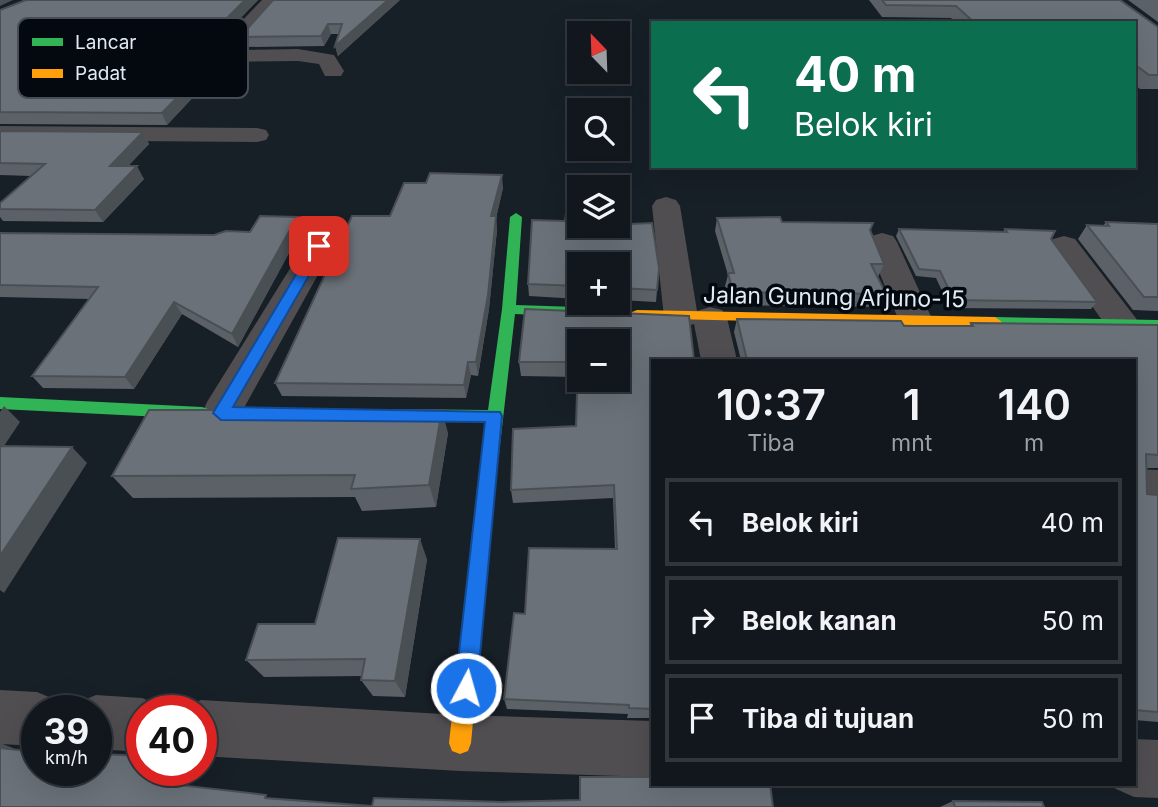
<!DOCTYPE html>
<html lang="id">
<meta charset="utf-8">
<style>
:root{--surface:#11171d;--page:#1e242a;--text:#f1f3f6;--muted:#9c9fa4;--line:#30363b}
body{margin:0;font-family:Inter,sans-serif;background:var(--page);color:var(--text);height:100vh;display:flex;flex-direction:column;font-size:26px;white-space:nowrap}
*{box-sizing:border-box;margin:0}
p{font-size:23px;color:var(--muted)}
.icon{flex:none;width:38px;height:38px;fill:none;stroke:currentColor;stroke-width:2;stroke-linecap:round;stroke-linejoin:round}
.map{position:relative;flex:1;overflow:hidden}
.side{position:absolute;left:651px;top:359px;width:485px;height:427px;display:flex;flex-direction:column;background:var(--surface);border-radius:0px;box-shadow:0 7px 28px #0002,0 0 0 2px var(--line)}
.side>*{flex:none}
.top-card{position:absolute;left:651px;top:21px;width:485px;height:147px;border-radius:0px;box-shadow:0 7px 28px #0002,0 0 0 2px var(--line);background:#0b6e4f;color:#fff;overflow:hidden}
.needle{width:46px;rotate:337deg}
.fabs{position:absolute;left:567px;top:21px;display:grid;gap:14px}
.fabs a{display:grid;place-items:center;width:63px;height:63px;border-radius:0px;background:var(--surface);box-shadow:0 7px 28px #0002,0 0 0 2px var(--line);font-size:35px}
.speed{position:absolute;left:21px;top:695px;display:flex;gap:14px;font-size:35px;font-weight:700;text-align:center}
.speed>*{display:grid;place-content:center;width:91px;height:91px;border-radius:50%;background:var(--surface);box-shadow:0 7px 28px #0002,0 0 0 2px var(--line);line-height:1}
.speed small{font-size:18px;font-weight:400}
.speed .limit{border:10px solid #d22;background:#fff;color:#111}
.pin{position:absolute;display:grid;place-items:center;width:60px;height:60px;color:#fff;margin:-30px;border-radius:14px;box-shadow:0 4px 10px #0006}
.me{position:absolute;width:77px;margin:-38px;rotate:6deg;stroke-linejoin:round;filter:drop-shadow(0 0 5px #0008)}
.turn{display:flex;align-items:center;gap:24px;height:147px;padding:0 28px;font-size:32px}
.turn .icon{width:91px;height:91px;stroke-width:2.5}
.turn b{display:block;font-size:49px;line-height:60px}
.eta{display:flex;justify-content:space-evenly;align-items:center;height:119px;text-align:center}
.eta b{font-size:42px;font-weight:600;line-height:49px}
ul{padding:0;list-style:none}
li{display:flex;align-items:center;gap:21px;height:88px;margin:0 14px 10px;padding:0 14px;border:4px solid var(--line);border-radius:0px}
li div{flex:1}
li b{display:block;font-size:26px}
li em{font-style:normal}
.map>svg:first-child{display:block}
</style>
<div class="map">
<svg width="1158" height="807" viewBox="0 0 1158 807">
<rect width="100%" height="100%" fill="#171f27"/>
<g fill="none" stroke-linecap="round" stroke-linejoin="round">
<path fill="#504e50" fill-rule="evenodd" d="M262 0H281L237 50 298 49 334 55 344 71 341 76H325L319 64 298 61 226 62C218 70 214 72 203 70L200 65 202 62H111L104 60 101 56 104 52 111 50H214Z
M0 126 257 128 266 130 269 135 266 140 257 142 0 140Z
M666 197 676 200 680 206 697 311 710 307 722 310 727 318 737 360H701L694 324 681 328 669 325 664 317 652 206 656 200Z
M882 233 893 236 897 242 933 321 928 329 916 333 904 329 899 321 867 242 871 236Z
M1064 236 1075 239 1135 317 1140 325 1135 333 1123 337 1111 333 1049 245 1053 239Z
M319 237 330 240 334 246 235 424 221 428 207 424 202 413 207 402 304 246 308 240Z
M1134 469 1158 470V506L1134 505Z
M0 690 37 692 56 700 61 710H37V746L0 744Z
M96 695 142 698 161 706 163 710H142V752L96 749V710H73L77 703Z
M201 700 460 715 653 721V777L460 771 201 756V710H181Z
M1134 739 1158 740V798L1134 797 1114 788 1112 784H1134Z"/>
<path fill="#30b455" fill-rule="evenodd" d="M516 213 522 217 516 305 577 307 584 312 577 317 515 314 495 489 492 494 486 496 480 494 477 489 486 422 391 421 385 419 383 415 385 411 391 409 488 410 502 309 510 217Z
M995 317 1158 320V330L990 325 988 322Z
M0 397 202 407 208 409 210 413 208 417 202 419 0 409Z"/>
<path fill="#ff9f0a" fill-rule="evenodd" d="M637 310 995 317 1002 322 995 327 632 318 630 315 632 312Z
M486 482 492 484 495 489 471 743 468 751 460 754 452 751 449 743 477 489 480 484Z"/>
</g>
<path fill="#5b6167" d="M258 0 213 47H111L102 50 101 52 113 54 118 65V73L193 81 198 92 167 125 0 124V10Z
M400 0 338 56 335 46 339 34H331L324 46 244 47 240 37Z
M869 0H1120L1158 27V89H1140L1134 84V23H956L951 18 882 17Z
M1128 0H1158V22Z
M0 131 143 132 149 144 128 166 144 179 103 222 3 221 0 217V203L31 176 0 175Z
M503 188 496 218 497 230 489 309 478 376 471 375 466 398 282 396 275 383 390 216Z
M717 218 782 222 870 231 884 264 878 277 886 294 881 307 731 305 725 286 728 275 715 231Z
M1106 222 1158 224V311L1133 310 1078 239 1087 225 1103 226Z
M630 224 657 290 656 302 618 300V264H579V299L529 296 528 284Z
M302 229 238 347 182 314 134 389 43 388 32 376 89 299 0 297V233L214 235Z
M899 229 1003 232 1005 229 1051 239 1097 302 1091 309 950 308 936 278 916 276 896 236Z
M737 319 904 326H969L971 323 1158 325V468H1146L1147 494 1158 495V722L1134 720V360H741L734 332Z
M653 360V718H627L628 714 507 709 504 699 525 614 615 549 613 498 513 503 511 490 576 426 577 377 521 376 519 362Z
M448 433 436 507 362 511 355 497 133 498 112 476Z
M427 559 405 697 373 696 361 680 362 676 264 677 246 660 315 624Z
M953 801 1044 807H940Z"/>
<path fill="#4a4f54" d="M0 0H13L0 6Z
M245 0H258L213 47 209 36Z
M388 0H400L338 56 335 46Z
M328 24 331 34 324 46 321 36Z
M106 37 111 47 102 50 98 56 93 45 96 40Z
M113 54 118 65V84L112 72Z
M193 81 198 92 167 125 162 113Z
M143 132 149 144 117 178 110 166Z
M137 166 144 179 103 222 95 210Z
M502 175 503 188 496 218 497 230 489 309 478 376 476 362 491 216Z
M297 217 302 229 238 347 232 334Z
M174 302 182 314 134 389 125 377Z
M468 362 471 375 466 398 464 385Z
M4 406 20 422 0 452V412Z
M442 410 448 433 436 507 429 485Z
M72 447 87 463 4 593 0 590V556Z
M420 539 427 559 405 697 395 681Z
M0 743 13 748 9 755 0 752Z
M166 770H184L176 790 161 783Z"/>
<path fill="#6a7178" stroke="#4a4f54" stroke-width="2" fill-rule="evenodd" d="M26 0H245L209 36 106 37 96 40 93 45 96 51 113 54 112 72 193 81 162 113 0 112V10Z
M273 0H388L335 46 342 24H328L321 36 240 37Z
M882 0H1120L1158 27V75H1149L1134 64V23H975L956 6 886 5Z
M0 131 143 132 110 166H137L95 210 0 209V203L45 164 0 163Z
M430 173 502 175 491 216H496L488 295 476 362H468L464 385 275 383 352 216H390L404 183H426Z
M570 179 630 180V224L652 223 659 268 657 290 618 288V264H579V286L528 284 532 220 565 221ZM579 187H618V226H579Z
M260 216 297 217 232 334 174 302 125 377 32 376 98 287 0 285V233L214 235 226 231 250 232Z
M780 217 782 222 873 223 870 230 884 264H871L886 294 733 292 728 273H734L717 218Z
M1106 222 1158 224V297H1144L1087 225 1109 226Z
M899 229 1007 232 1005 229 1055 231 1051 239 1097 302 954 300 940 271 919 269Z
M525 309 689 316 694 360H653V709L629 708V705L504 699 514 613 525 614 529 548 617 549 614 485 511 490 513 429 576 426 578 362H519ZM579 341H618V380H579Z
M737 319 901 321 904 326H973L971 323 1158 325V455L1146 454 1147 494 1158 495V712L1134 710V360H747Z
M149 410H442L429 485 351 489 355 475 112 476Z
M0 446 72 447 0 556Z
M338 538 420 539 395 681 361 680 365 659 246 660 258 624H315Z
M0 748 37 752V770H96V757L100 758 102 754 142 756V770H166L161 783 266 795 265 798 372 806 374 798 502 802 580 800V777H653V784H770L773 807H0Z
M953 801 1042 802 1044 807H955Z"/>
<path fill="#1a73e8" stroke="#114b97" stroke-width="2" d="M319 242 326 246 233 407 500 412 502 416 477 688 474 696 466 699 458 696 455 688 485 422 221 420 213 413 313 246Z"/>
<g text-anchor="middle" stroke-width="7" stroke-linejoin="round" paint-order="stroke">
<g font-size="23" fill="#e1ebf4" stroke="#04090f">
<text transform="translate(834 297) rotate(1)" y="8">Jalan Gunung Arjuno-15</text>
</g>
</g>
<rect x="18" y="18" width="230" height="80" rx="10" fill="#04090f" stroke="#464d54" stroke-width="2"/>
<rect x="32" y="38" width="31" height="8" fill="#30b455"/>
<rect x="32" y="69" width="31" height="9" fill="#ff9f0a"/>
<g font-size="19" fill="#e1ebf4">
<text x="75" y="49">Lancar</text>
<text x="75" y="80">Padat</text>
</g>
</svg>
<div class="fabs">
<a><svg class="needle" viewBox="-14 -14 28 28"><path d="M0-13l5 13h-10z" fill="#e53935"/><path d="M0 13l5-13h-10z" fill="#9c9fa4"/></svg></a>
<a><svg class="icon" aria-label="search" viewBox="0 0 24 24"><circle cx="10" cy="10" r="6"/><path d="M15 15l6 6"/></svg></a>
<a><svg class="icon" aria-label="layers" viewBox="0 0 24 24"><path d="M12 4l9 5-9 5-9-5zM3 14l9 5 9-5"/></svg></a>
<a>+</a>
<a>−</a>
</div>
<div class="speed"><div>39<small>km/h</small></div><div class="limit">40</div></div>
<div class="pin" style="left:319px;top:246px;background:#d93025"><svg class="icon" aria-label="arrive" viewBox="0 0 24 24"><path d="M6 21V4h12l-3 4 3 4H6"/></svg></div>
<svg class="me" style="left:466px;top:688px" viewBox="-20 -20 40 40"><circle r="17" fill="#1a73e8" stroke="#fff" stroke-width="3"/><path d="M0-11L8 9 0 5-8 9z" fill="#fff"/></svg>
<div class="top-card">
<div class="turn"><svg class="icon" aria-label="left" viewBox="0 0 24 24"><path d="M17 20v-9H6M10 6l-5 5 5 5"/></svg><div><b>40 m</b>Belok kiri</div></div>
</div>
<section class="side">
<div class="eta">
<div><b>10:37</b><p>Tiba</p></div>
<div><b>1</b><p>mnt</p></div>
<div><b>140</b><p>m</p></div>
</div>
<ul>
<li><svg class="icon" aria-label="left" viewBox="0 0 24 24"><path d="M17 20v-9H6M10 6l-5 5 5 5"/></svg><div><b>Belok kiri</b></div><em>40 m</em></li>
<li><svg class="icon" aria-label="right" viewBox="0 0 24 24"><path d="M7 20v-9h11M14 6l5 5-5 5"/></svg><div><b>Belok kanan</b></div><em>50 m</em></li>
<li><svg class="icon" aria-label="arrive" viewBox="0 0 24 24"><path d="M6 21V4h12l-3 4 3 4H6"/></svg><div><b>Tiba di tujuan</b></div><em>50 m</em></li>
</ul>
</section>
</div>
